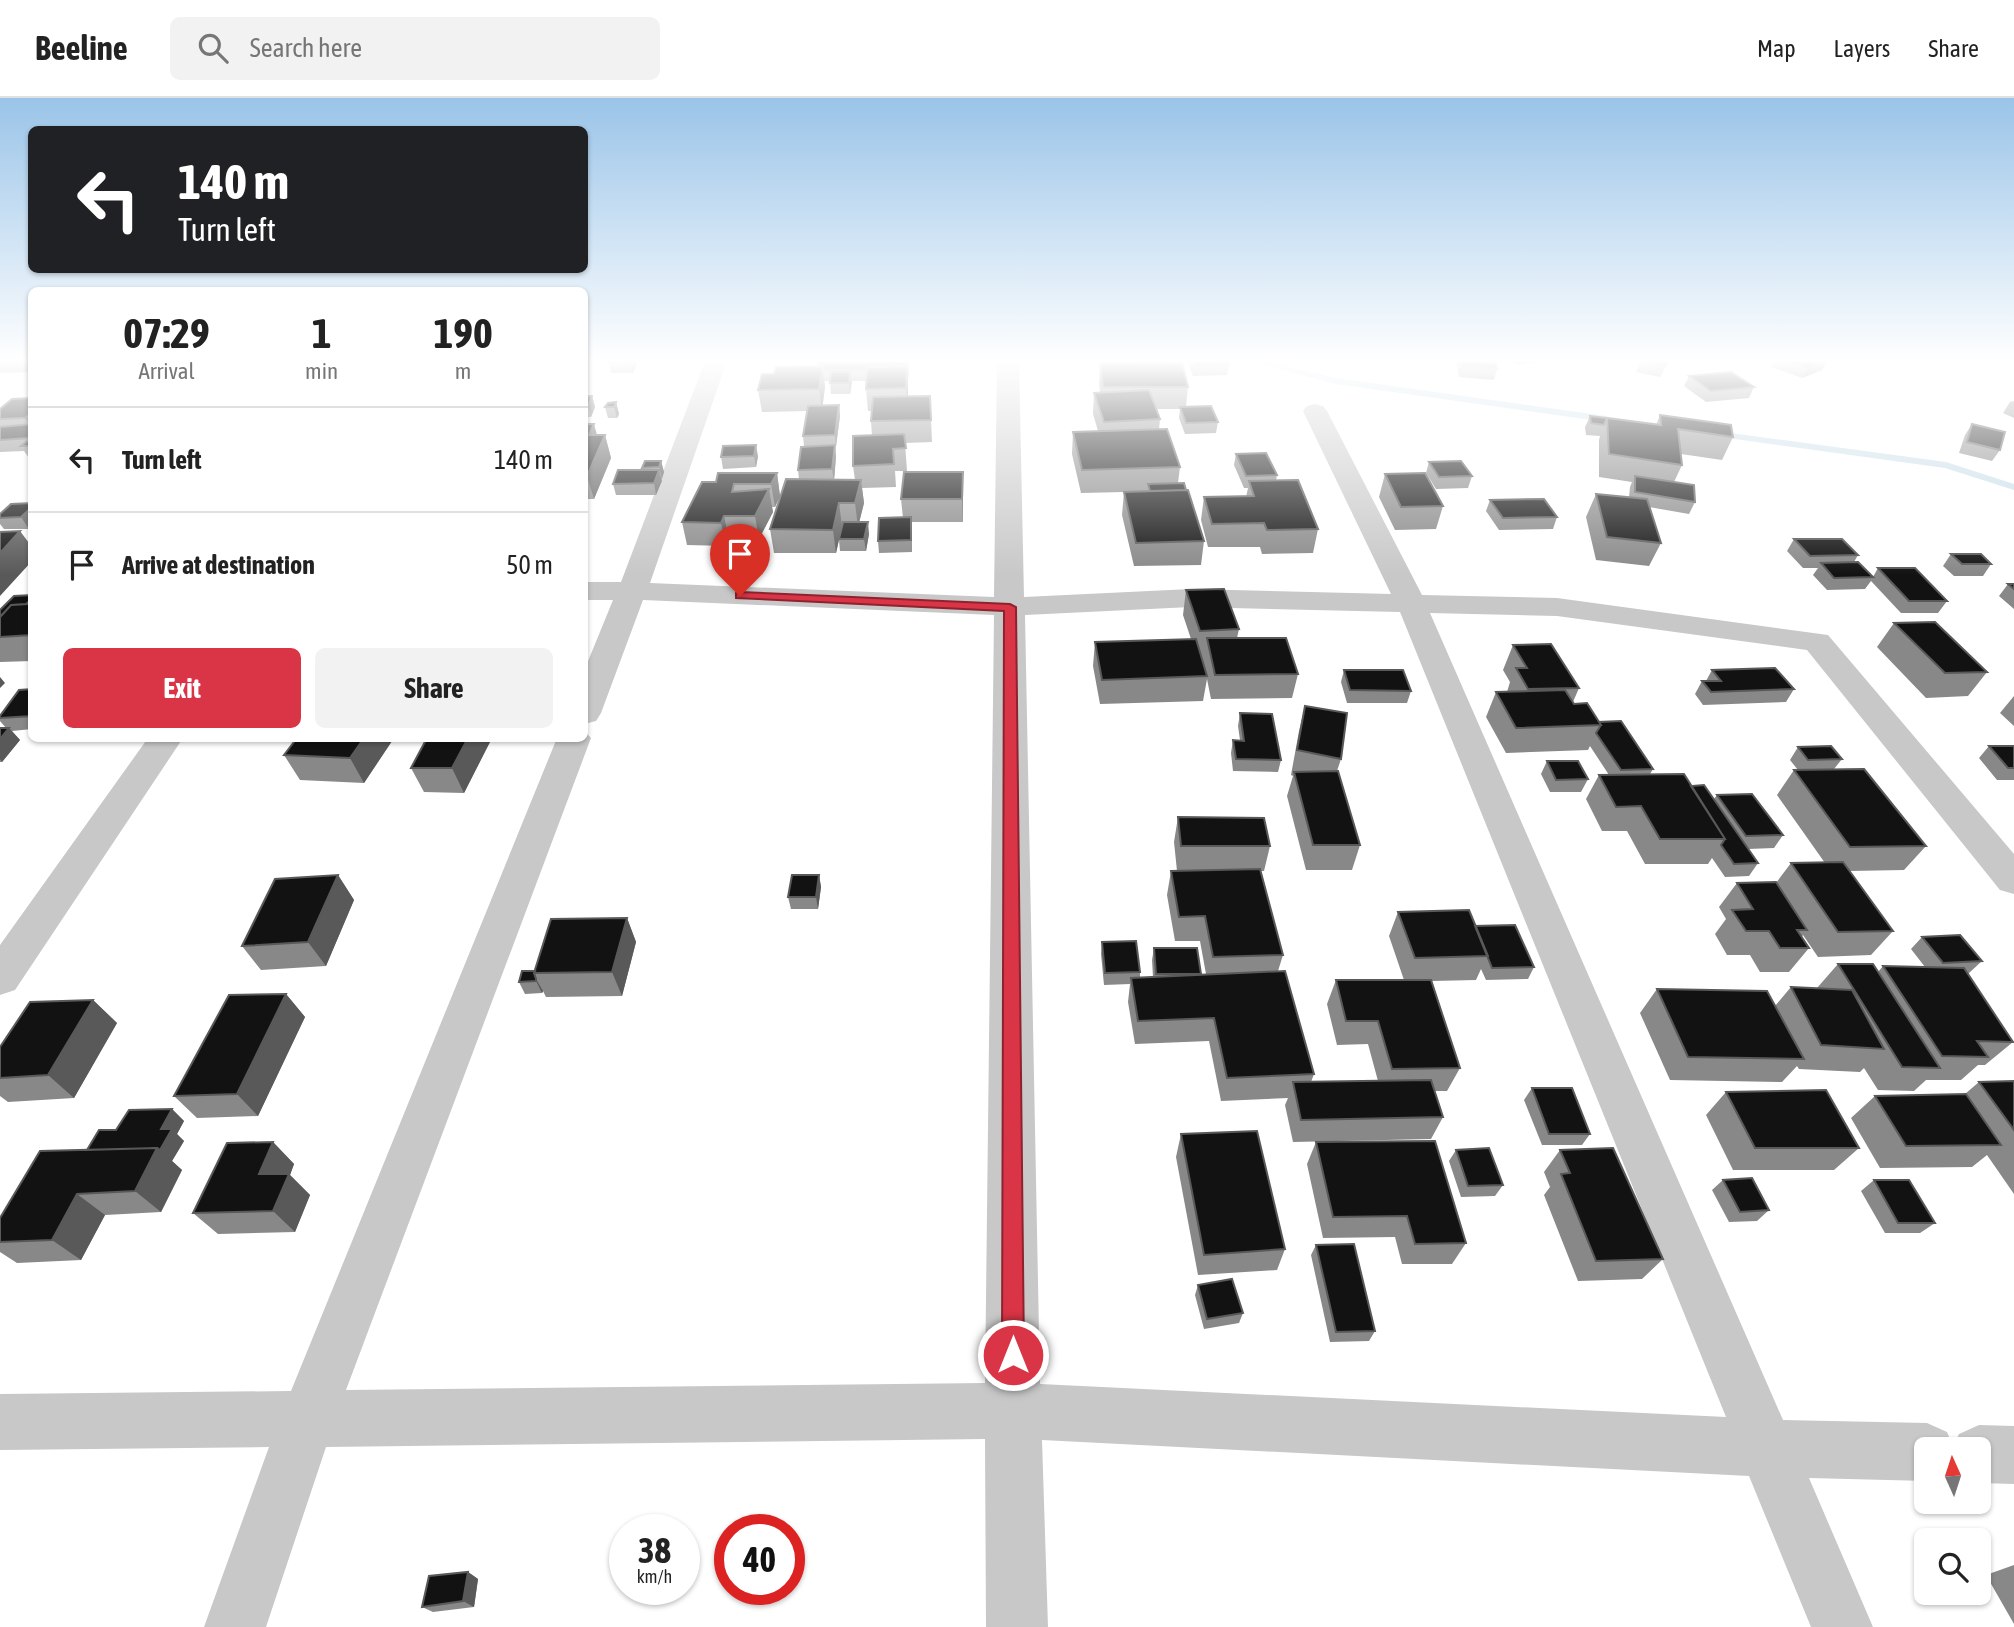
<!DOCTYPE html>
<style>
:root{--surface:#fff;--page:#f2f2f2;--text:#222;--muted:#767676;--line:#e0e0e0;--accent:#da3546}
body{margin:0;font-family:"Asap Condensed",sans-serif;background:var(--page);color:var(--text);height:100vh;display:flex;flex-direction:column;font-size:26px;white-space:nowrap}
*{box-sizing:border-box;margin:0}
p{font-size:23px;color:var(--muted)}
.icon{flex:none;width:38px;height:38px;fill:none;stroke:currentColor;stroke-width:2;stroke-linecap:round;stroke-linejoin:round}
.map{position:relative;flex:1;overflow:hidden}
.panel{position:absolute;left:28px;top:189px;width:560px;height:455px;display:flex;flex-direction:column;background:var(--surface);border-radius:10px;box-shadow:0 2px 5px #0004}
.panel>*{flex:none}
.guide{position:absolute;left:28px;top:28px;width:560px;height:147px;border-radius:10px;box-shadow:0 2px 5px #0004;background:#202124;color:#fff;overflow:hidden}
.needle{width:46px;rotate:357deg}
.tools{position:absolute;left:1914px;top:1339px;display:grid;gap:14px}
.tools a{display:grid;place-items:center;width:77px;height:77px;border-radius:10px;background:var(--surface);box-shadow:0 2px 5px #0004;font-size:35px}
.speed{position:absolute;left:609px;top:1416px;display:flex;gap:14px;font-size:35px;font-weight:700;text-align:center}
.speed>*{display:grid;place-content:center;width:91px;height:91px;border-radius:50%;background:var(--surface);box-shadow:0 2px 5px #0004;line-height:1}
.speed small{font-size:18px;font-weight:400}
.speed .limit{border:10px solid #d22;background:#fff;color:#111}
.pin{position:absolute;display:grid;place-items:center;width:60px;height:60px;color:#fff;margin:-72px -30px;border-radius:50% 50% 50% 0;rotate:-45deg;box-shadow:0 0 7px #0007}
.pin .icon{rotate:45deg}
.me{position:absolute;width:77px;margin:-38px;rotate:0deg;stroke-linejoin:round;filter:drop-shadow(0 0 5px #0008)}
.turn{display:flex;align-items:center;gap:24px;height:147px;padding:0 35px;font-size:32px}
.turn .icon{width:91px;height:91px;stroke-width:2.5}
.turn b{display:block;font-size:49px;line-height:60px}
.eta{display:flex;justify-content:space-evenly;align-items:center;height:119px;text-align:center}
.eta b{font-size:42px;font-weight:700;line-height:49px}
.button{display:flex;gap:14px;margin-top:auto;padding:14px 35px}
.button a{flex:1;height:80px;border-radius:10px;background:var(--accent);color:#fff;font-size:28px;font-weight:700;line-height:80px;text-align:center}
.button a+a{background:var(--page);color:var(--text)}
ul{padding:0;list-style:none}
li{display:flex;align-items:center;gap:21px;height:105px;padding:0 35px;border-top:2px solid var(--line)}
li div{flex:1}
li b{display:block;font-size:26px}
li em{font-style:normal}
header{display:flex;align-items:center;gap:42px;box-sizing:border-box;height:98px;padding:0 35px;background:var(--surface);border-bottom:2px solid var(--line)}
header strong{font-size:33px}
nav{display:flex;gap:38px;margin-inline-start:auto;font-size:24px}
.search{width:490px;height:63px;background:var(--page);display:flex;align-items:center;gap:18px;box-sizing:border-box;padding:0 24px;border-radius:10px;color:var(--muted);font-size:26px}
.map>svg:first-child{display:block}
</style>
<header>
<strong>Beeline</strong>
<div class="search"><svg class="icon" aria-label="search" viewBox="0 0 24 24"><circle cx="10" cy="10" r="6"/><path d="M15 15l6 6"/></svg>Search here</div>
<nav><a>Map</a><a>Layers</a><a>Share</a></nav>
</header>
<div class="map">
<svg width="2014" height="1529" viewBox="0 0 2014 1529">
<rect width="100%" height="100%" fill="#fff"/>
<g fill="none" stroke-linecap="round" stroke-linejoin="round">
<path fill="#c6dce8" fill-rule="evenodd" d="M1248 263H1262L1336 280 1606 318 1610 321 1606 324 1336 286Z
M1716 333 1946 364 2014 386V392L1945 370 1713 338V334Z"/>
<path fill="#c8c8c8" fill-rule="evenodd" d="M705 263H727L650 485 994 499 997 263H1019L1024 499 1191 491 1391 496 1303 313 1307 308 1315 306 1323 308 1327 313 1422 497 1557 500 1828 537 2014 756V796L2000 792 1807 552 1557 518 1430 515 1783 1322 1927 1325 1947 1334 1953 1348 1959 1336 1979 1327 2014 1328V1386L1979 1385V1351H1927V1383L1809 1380 1873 1529H1811L1749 1378 1042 1342 1048 1529H986L985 1341 326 1349 266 1529H204L269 1349 0 1352V1296L291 1293 557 640H584V632L591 640 346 1292 985 1285 994 517 643 502 601 615 596 623 584 626V573L613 502H584V484H621ZM1191 509 1400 514 1726 1319 1040 1286 1025 517Z
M148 640H183L15 892 0 897V847Z"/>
</g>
<path fill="#888" fill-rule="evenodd" d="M0 263H32V274L0 275Z
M609 263H638L633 275H611Z
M816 263H908V298H930L932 344 905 345 907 373H895L896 389 862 390 864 405 859 424 869 436 866 453H840L839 442 836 455H774L770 431 799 381 798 372 804 348 803 338 807 313 762 314 758 292 774 276 817 268ZM824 283H830L831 296H850L851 283H866V291L868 313H872L871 323 872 338 853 368 855 382 834 381 836 359 835 348H836L840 318 839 307H822L825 289Z
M1187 263H1227L1229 267 1227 277 1193 278Z
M1456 263H1495L1497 271 1494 282 1459 279Z
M1511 263H1535V264L1518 267Z
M1640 263H1669L1660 279 1636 274Z
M1774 263H1827L1822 272 1802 280 1771 269Z
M1100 265H1166L1188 289 1186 308 1218 324 1216 335 1185 336 1179 320 1180 311H1156L1160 321 1159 331 1180 369 1178 385 1204 443 1201 467 1134 468 1122 417 1124 394 1081 395 1072 356 1073 334 1098 333 1093 316 1094 295 1100 294 1099 286Z
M1689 278 1754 289 1749 300 1706 304 1684 288Z
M584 298H592L595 309 591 319H584Z
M32 300V364L24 353 0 354V311Z
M2014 303V320L2003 315 2010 304Z
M616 304 619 316 617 320H608L605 309Z
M1660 317 1733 339 1722 362 1681 356 1682 367 1674 384 1695 404 1689 416 1649 409 1661 445 1649 468 1596 462 1586 419 1596 396 1629 399 1630 389 1632 384 1599 379V342L1600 338 1586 337 1585 329 1590 318 1656 327Z
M584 326 597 337H605L611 360 594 401H584Z
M1972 326 2000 352 1992 363 1959 355 1965 337Z
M1236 356 1277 377 1276 383 1318 431 1313 455 1262 456 1260 449H1208L1201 422 1204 399H1246L1248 390H1244L1234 367Z
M758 358 756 369 723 371 721 359Z
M661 363 664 374 656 397H616L613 386 643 372 642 370Z
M1429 364 1472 378 1468 390 1436 391 1426 375Z
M777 375 780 398 775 409H772L773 414 759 441H729L726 448 687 447 682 424 716 384Z
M1385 376 1443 408 1436 431 1395 432 1379 399Z
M963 397V424H912V454L879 455 878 443 903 420 901 401Z
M1490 402 1557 419 1553 431 1499 432 1486 413Z
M32 405V429L29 431H4L0 426V416Z
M1794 441 1858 457 1854 464 1873 479 1878 470 1947 503 1938 515H1901L1871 483 1865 491 1827 492 1813 477 1818 470H1803L1787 453Z
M1951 456 1991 466 1983 478H1954L1943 468Z
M2008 486H2014V511L1999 498Z
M1186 492 1239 531 1237 540 1298 576 1292 600 1211 601 1207 581 1203 603 1100 606 1093 568 1095 544 1191 541 1183 517Z
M32 497V563L0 564V512Z
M1894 525 1987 574 1968 598 1926 600 1877 549Z
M1513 547 1579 590 1573 604 1574 606 1599 624 1653 671 1650 676 1691 688 1714 701 1717 697 1783 737 1774 750 1748 751 1758 765 1749 778 1725 779 1712 760 1708 766H1645L1627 733H1602L1586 701 1599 677H1609L1590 648 1588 652 1506 655 1486 619 1496 594H1507L1510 584 1503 572Z
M1344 572 1411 593 1407 605H1347L1341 584Z
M1712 572 1794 591 1786 604 1703 607 1695 596 1702 583H1706Z
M32 591V631L12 633 20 642 2 664H0V630H6L0 623V618Z
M2014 598V628L2000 615Z
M1305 608 1341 661 1337 673 1360 747 1352 772H1306L1287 698 1293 678 1291 677 1299 633Z
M1240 615 1281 662 1278 674 1233 673 1231 655 1233 642H1240L1238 628Z
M297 640H394L364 685 300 682 284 657Z
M492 640 464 695 424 694 411 670Z
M1989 648H2014V682H1997L1979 660Z
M1798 649 1842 661 1834 671 1926 748 1904 772 1849 773 1893 833 1871 857 1818 859 1803 837 1802 839 1809 850 1789 874H1760L1750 857H1727L1715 836 1726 821 1719 809 1737 785H1776L1791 765H1825L1777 697 1794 672H1798L1790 662Z
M1547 663 1588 681 1581 694H1550L1541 676Z
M1178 719 1270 748 1264 773H1261L1283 857 1278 873 1314 976 1311 984 1378 983 1368 946 1337 947 1327 906 1336 882H1404L1389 838 1398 814 1475 828 1534 869 1528 881 1486 882 1481 871 1476 882 1432 883 1460 970 1447 993H1434L1443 1019 1431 1041 1293 1044 1285 1007 1288 1000 1221 1003 1209 943 1135 946 1128 904 1130 886 1104 887 1101 856 1102 844 1140 874V879H1153L1152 862 1154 850 1200 877 1206 876 1200 843H1175L1167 797 1171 773H1177L1174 744Z
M338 777 354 802 326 868 261 872 242 848Z
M819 777 821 789 818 811H791L788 799Z
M627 820 636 844 622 898 546 899 543 893 542 895 525 896 519 884 535 873Z
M1922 839 1982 863 1969 875 1968 876 2013 944 1985 967H1978L1961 982H1926L1914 993 1878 992 1864 970 1860 974 1799 971 1797 968 1782 984 1670 982 1640 915 1657 891 1775 908 1791 889 1817 890 1838 866 1878 874 1883 868 1925 869 1911 851Z
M286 896 305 919 258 1018 197 1020 174 998Z
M93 902 117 925 74 1000 8 1004 0 998V949Z
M2014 983V1096L1987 1057 1972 1069 1880 1070 1851 1020 1875 998 1965 996 1979 984Z
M1532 990 1590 1036 1582 1047H1542L1524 1002Z
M1726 994 1859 1050 1834 1072H1733L1706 1017Z
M172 1011 184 1023 177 1036 184 1043 172 1063 182 1072 161 1114 105 1117 81 1162 17 1165 0 1154V1120L87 1052 116 1032Z
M1181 1036 1285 1151 1277 1172 1198 1177 1176 1059Z
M273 1044 294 1066 290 1077 310 1097 295 1134 218 1136 193 1115Z
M1316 1044 1466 1145 1452 1166H1402L1395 1139 1323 1140 1307 1066Z
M1456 1052 1503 1087 1495 1098 1461 1099 1449 1063Z
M1560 1052 1663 1161 1642 1181 1578 1183 1544 1097 1550 1089 1544 1074Z
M1723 1082 1769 1112 1757 1123 1729 1124 1712 1092Z
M1874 1082 1935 1125 1920 1135H1885L1861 1093Z
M1316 1147 1375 1233 1369 1243 1330 1244 1311 1157Z
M1198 1187 1243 1215 1239 1225 1204 1231 1195 1197Z
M2014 1467V1526L1986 1477Z
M468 1474 478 1481 474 1509 433 1514 422 1509Z"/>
<path fill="#595959" d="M631 263H638L633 275 630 264Z
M908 263 909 274 908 281V312L906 290Z
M1519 263H1535V264L1518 267Z
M1824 263H1827L1822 272 1802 280 1808 270Z
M823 268 825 289 822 313 819 291Z
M850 274 852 285 850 296 849 285Z
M592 298 595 309 591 319 588 308Z
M616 304 619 316 617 320 614 309Z
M839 307 840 318 836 348 835 337Z
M32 314V331L25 320Z
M594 326 597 337 589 340Z
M605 337 611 360 594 401 587 378Z
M756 347 758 358 756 369 754 358Z
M835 347 836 359 834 383 832 371Z
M661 363 664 374 662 381 659 369Z
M659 372 662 383 656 397 654 385Z
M963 374V424L962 401Z
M777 375 780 398 775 409 771 386Z
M861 382 864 405 858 429 855 405Z
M769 391 773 414 759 441 755 418Z
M839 405 842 428 836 455 833 432Z
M32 409V429L29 431 21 419Z
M724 418 729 441 726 448 721 425Z
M868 424 869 436 866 453 864 441Z
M20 433 32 449V463L0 498V455Z
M0 579 5 585 0 590Z
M9 630 20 642 2 664 0 661V641Z
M364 640H394L364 685 350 660Z
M468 640H492L464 695 452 670Z
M338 777 354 802 326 868 308 844Z
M819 777 821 789 818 811 816 799Z
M627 820 636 844 622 898 612 874Z
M536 881 543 893 542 895 536 883Z
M286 896 305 919 258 1018 237 996Z
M93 902 117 925 74 1000 48 977Z
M172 1011 184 1023 177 1036 184 1043 172 1063 182 1072 161 1114 135 1093 157 1050 161 1031Z
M273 1044 294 1066 290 1077 310 1097 295 1134 273 1113 259 1076Z
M77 1096 105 1117 81 1162 52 1142Z
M468 1474 478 1481 474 1509 463 1503Z"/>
<path fill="#121212" stroke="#595959" stroke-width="2" d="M609 263H631L608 264Z
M819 263H908L907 272V268L867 269V272H823V268H818Z
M1136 263H1166V265H1135Z
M1193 263H1227L1229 267 1195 268Z
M1461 263H1495L1497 271 1462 268Z
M1641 263H1667L1665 268Z
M1790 263H1824L1808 270Z
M1100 265H1182L1188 289H1103Z
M823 268 819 291 758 292 762 276H774L776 269Z
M907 268 906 290 866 291 867 269Z
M831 274H850L849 285H830Z
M1731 274 1754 289 1711 293 1689 278Z
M1149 292 1160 321 1104 324 1094 295Z
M584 298H592L588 308H584Z
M930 298 931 322 871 323 873 299Z
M32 300V314L25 320 0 321V311L12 301Z
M616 304 614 309H605L608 305Z
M839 307 835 337 803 338 808 308Z
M1211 308 1218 324 1186 325 1180 309Z
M1660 317 1731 327 1733 339 1678 331 1682 367 1609 356 1607 320 1661 327Z
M1590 318 1607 320 1604 327 1591 325Z
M32 326V339L30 340 0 342V329Z
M584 326H594L589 337H584Z
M1972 326 2005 334 2000 352 1967 344Z
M1167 331 1180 369 1082 372 1073 334Z
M904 336 906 350 893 351 894 366 853 368V338Z
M584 337H605L587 378H584Z
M32 339V348H21Z
M756 347 754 358 721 359 723 348Z
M835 347 832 371 798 372 801 349Z
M1266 355 1277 377 1246 378 1236 356Z
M645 363H661L659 369 642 370Z
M1461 363 1472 378 1439 379 1429 364Z
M618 372H659L654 385 613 386Z
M904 374H963L962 401H901Z
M718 375H777L771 386H734L732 394 769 391 755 418H724L721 425 682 424 702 384H716Z
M1425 375 1443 408 1401 409 1385 376Z
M1635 378 1694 387 1695 404 1635 394Z
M786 381 861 382 855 405H839L833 432 770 431Z
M1298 382 1318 431 1267 432 1264 425 1212 426 1204 399 1254 398 1249 383Z
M1184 385 1186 392 1150 393 1148 386Z
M1188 392 1204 443 1136 445 1124 394Z
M1596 396 1647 401 1661 445 1607 439Z
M1544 401 1557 419 1503 420 1490 402Z
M32 405V409L21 419 0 420V416L11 406Z
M911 419V442L878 443 879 420Z
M843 424H868L864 441H839Z
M20 433 0 455V434Z
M1794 441H1842L1858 457 1810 458Z
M1951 456H1981L1991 466H1962Z
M1858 464 1873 479 1834 480 1821 465Z
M1878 470H1915L1947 503H1909Z
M2008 486H2014V491Z
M1224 491 1239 531 1200 533 1186 492Z
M32 497V501L26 506 11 507 2 517H0V512L14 498Z
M32 502V537L0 539V519L11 507 28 506Z
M1935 524 1987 574 1945 575 1894 525Z
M1207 540H1286L1298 576 1215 577Z
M1196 541 1207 578 1102 582 1095 544Z
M1551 546 1579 590 1528 591 1516 570H1527L1513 547Z
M1775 570 1794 591 1711 594 1702 583H1721L1712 572Z
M1344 572H1403L1411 593 1350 592Z
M32 591V618L0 620V618L19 592Z
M1565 592 1574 606 1587 605 1601 627 1516 630 1496 594Z
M1305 608 1347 615 1341 661 1297 652Z
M1240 615 1272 616 1281 662 1236 661 1233 642 1244 643Z
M1621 623 1653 671 1621 672 1596 635 1601 627 1599 624Z
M0 630H9L0 641Z
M297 640H364L350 660 284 657Z
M427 640H468L452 670H411Z
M1831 648 1842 661 1808 662 1798 649Z
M1989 648H2014V670H2008Z
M1547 663H1578L1588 681 1556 682Z
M1864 671 1926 748 1850 749 1794 672Z
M1338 673 1360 747H1313L1294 674Z
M1684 676 1725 741H1660L1641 708 1616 709 1599 677Z
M1704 687 1758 765 1734 766 1721 747 1725 741 1691 688Z
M1752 696 1783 737 1746 738 1717 697Z
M1178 719 1264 720 1270 748H1181Z
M1843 764 1893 833 1838 834 1791 765Z
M1260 771 1283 857 1213 859 1205 818 1179 819 1171 773Z
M338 777 308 844 242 848 275 781Z
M792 777H819L816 799H788Z
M1776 784 1807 832H1797L1809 850H1780L1769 833H1746L1732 812 1753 811 1737 785Z
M1469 812 1488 858 1415 860 1398 814Z
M627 820 612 874 534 875 551 821Z
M1515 827 1534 869 1492 870 1475 828Z
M1960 837 1982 863 1943 865 1922 839Z
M1136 843 1140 874 1105 875 1102 844Z
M1154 850H1197L1201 876H1156Z
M1838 866H1873L1940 970 1902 969Z
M1883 868 1964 870 2013 944 1977 943 1988 959 1942 958Z
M522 873H535L534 875 536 881V883L519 884Z
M1285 873 1314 976 1227 980 1214 920 1138 923 1131 880Z
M1336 882H1431L1460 970 1392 971 1378 923H1346Z
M1791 889 1852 892 1884 951 1821 947Z
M1657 891 1767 893 1804 961 1688 959Z
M286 896 237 996 174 998 229 897Z
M93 902 48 977 0 980V949L30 904Z
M1431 982 1443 1019 1301 1022 1293 984Z
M2014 983V1032L1979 984Z
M1532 990H1572L1590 1036H1549Z
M1826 992 1859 1050H1755L1726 994Z
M1966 996 2001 1047 1906 1048 1875 998Z
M172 1011 161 1031H172L160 1052 157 1050 87 1052 99 1032H116L129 1012Z
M1257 1033 1285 1151 1204 1157 1181 1036Z
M1435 1043 1466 1145 1415 1146 1407 1118 1333 1119 1316 1044Z
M273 1044 259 1076H289L273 1113 193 1115 227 1045Z
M157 1050 135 1093 77 1096 52 1142 0 1144V1120L40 1053Z
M1489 1050 1503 1087 1468 1088 1456 1052Z
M1613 1050 1663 1161 1596 1163 1561 1076 1570 1075 1560 1052Z
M1752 1080 1769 1112 1740 1114 1723 1082Z
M1874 1082H1909L1935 1125H1898Z
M1354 1146 1375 1233 1336 1234 1316 1147Z
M1232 1181 1243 1215 1207 1221 1198 1187Z
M468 1474 463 1503 422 1509 429 1478Z"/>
<linearGradient id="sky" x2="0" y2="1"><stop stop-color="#9ac4e8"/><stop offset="0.55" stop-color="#fff"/><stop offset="1" stop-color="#fff" stop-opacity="0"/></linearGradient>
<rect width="2014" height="477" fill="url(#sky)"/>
<path fill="#da3546" stroke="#8e222e" stroke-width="2" d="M740 494 1010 506 1016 509 1024 1257 1021 1265 1013 1269 1005 1265 1002 1257 1004 513 736 500V495Z"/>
</svg>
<div class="tools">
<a><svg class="needle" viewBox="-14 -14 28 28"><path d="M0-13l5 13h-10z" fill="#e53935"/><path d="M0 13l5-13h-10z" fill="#767676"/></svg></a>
<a><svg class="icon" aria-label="search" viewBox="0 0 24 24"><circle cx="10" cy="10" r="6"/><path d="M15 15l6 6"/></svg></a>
</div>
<div class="speed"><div>38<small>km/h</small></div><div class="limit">40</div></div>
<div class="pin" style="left:740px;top:498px;background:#d93025"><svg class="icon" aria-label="arrive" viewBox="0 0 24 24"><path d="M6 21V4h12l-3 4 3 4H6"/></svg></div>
<svg class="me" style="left:1013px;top:1257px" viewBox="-20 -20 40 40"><circle r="17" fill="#da3546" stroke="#fff" stroke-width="3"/><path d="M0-11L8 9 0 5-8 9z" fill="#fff"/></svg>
<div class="guide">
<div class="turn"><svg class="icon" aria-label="left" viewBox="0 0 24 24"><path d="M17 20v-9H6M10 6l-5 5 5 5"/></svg><div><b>140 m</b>Turn left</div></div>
</div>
<section class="panel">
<div class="eta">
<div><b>07:29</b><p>Arrival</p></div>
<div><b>1</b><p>min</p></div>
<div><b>190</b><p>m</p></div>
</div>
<ul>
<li><svg class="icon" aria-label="left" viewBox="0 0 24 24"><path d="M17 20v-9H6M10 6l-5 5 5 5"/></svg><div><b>Turn left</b></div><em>140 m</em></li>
<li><svg class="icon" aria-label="arrive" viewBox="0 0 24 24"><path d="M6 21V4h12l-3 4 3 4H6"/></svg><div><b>Arrive at destination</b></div><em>50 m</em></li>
</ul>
<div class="button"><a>Exit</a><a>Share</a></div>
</section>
</div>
